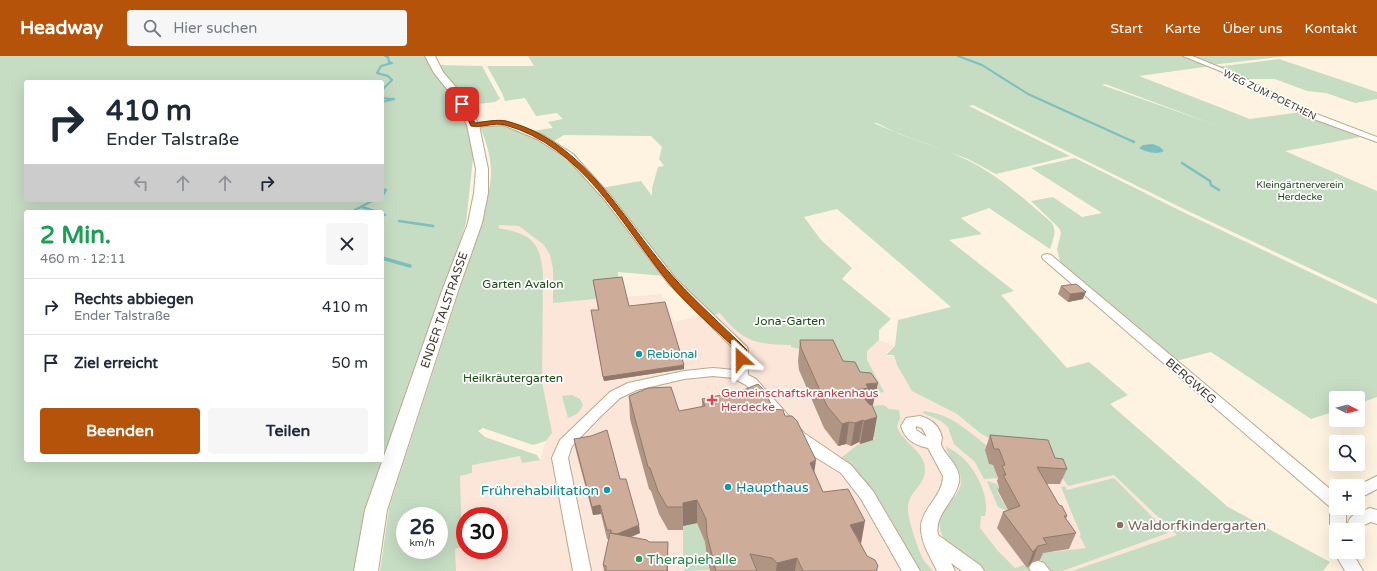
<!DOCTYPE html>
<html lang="de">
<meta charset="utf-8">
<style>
:root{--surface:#fff;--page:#f6f6f7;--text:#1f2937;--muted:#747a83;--line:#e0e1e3;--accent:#b45309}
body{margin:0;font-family:"Varela Round",sans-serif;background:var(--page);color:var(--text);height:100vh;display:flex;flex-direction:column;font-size:15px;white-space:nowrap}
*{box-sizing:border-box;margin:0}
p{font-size:13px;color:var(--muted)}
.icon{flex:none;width:22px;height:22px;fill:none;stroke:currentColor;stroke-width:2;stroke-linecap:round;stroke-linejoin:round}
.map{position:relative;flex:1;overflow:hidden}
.drawer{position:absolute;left:24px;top:154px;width:360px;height:252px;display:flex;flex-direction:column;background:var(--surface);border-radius:4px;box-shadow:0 4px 16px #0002}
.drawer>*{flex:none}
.banner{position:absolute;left:24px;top:24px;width:360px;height:122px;border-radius:4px;box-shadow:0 4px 16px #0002;background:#fff;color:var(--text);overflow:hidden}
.needle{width:26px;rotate:96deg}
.buttons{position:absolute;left:1329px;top:335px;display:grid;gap:8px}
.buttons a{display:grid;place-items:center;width:36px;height:36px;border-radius:4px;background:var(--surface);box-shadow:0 4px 16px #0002;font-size:20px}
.speed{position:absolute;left:396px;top:451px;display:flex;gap:8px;font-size:20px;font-weight:700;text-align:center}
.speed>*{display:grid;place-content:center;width:52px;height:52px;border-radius:50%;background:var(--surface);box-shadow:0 4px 16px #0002;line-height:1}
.speed small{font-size:10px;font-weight:400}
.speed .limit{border:6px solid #d22;background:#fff;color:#111}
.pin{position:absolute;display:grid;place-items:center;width:34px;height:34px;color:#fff;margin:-17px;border-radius:8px;box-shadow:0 2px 6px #0006}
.me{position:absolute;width:44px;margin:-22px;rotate:336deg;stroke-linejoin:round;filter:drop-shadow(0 0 3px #0008)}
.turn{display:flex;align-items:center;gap:14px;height:84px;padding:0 16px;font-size:18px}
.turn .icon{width:52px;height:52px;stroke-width:2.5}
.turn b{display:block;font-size:28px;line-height:34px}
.lanes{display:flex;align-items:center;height:38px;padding:0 16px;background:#0003;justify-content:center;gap:20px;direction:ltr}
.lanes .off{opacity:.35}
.round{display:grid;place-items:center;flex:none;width:42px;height:42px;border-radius:4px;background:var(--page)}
.summary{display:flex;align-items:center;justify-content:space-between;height:68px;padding:0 16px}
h1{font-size:24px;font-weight:800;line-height:30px;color:#1e9e55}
.button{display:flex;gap:8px;margin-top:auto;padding:8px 16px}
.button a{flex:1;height:46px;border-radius:4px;background:var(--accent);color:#fff;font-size:16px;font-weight:800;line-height:46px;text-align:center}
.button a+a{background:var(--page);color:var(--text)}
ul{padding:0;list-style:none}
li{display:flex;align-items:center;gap:12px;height:56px;padding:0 16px;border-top:1px solid var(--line)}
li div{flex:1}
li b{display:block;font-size:15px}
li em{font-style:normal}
header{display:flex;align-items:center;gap:24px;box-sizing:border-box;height:56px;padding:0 20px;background:var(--accent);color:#fff}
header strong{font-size:19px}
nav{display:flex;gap:22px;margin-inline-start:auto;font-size:14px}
.search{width:280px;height:36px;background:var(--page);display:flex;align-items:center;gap:10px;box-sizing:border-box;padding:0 14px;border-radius:4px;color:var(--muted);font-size:15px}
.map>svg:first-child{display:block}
</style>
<header>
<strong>Headway</strong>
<div class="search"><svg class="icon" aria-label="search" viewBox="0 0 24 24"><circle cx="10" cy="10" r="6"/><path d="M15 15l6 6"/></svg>Hier suchen</div>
<nav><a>Start</a><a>Karte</a><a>Über uns</a><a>Kontakt</a></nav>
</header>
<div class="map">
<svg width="1377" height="515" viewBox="0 0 1377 515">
<rect width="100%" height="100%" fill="#fef3e0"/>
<path fill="#fce5d9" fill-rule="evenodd" d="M499 169 519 170 544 189 550 199 553 213V247L661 238 675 266 700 259 720 257 879 274V284L894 290 886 297 887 300 894 299 897 309 912 335 957 358 980 377 1052 407 1068 430 1114 419 1177 479 1072 515H456L455 493 462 491 460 420 472 417 471 409 521 400 540 404 546 385 552 377 505 174 497 172ZM465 460H499V494H465Z"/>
<path fill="#c6dcc3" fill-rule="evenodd" d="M0 0H425L468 69 474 93 466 167 354 515H0ZM26 26H382V144H26ZM26 156H382V404H26Z
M528 0H1185L1211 10 1139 20 1250 63 1301 56 1366 80 1285 95 1377 135V244L1190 156 973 49 969 50 1070 100 996 118 968 103 899 78 877 67H874C903 81 935 89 965 103 997 118 1024 143 1051 166 1058 175 1053 183 1050 193L989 152 961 162 982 178 949 184 1014 235 1001 239 1067 312 1089 306 1128 339 1110 348 1228 451 1330 506 1323 515H1072L1177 479 1114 419 1068 430 1052 407 991 383 980 377 957 358 912 335 897 309 894 299H886L895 290 898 264 951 251 837 153 804 161 821 184 852 212 842 223 891 263 879 274V284L867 295V304L884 336 869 338 812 296 791 291V289C757 289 742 285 720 257L710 260 673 224 601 132 641 125 652 140V132L658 111 664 110 659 103 662 91 651 80 564 79 551 87 532 75 553 72 548 66 563 63 557 57 536 60 525 42 505 45 502 37 487 10H534ZM1105 28 1213 68 1102 29Z
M1189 0H1288L1211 9Z
M1279 3 1377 36V43L1355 47 1326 37 1307 35 1275 23H1246L1216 11Z
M438 9 482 10 500 43 495 46 478 48C472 42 466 41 459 37 451 32 442 18 438 9Z
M504 67 529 77 569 102 605 141 665 220 618 216 619 226 596 243 553 247V213L550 199 544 189 519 170 499 169 498 172C530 178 540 184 543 218L542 326 552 377 546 385 533 389 483 372 478 375 485 381 537 399 540 404 522 407 520 400 472 409V417L460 420 462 491 455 493 456 515H380L389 452 481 167C485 150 492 129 491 112 490 97 485 83 480 70ZM405 460H439V494H405Z
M1075 102 1187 158 1377 248V341L1358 348V342H1336V355L1311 363 1211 296 1172 306 1061 209 1057 193 1061 177 1059 172 1031 145 1053 141 1082 161 1102 157 1031 112Z
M572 339 580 343 583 349C580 357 575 359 568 362L562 340Z
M884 349 889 353 899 354 900 361 897 371C902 385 920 393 924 407 929 425 914 431 909 445 904 457 918 492 923 503 926 508 930 511 933 515H922L918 513C897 476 876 427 840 403L857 389 875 383 869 370 870 350Z
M924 355C954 359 967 375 990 392L989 408 993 409 998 422 984 423 975 406 954 388 948 371 941 365 923 357Z
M946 391C969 399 991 436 985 460H981L980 472 998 495 1015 512 1024 509 1027 512 1033 510V515H979C956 494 923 479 950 447 954 441 961 434 961 426 962 411 947 401 946 391Z
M1114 422 1168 477 1062 515H1050L1043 507 1035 494 1051 492 1053 496 1086 492 1080 481 1079 480 1081 479 1061 431 1065 430 1067 434Z
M987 425 997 428 1000 434 997 435 1008 455 998 451Z
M697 467 705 486 709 514 685 515 683 507V470Z"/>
<path fill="#7dbebf" d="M1153 88 1160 91 1164 95C1157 99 1146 96 1139 92L1143 89Z"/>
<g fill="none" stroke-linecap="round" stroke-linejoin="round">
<path stroke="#7dbebf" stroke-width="2" d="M958 0 982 9 1028 38 1134 86
M382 34 392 24 388 20 377 17 381 10 392 7 389 6 388 1 385 0
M382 42 394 43 382 46"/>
<path stroke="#7dbebf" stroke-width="2.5" d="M1132 85 1134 86
M1182 107 1210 125 1211 129 1219 134
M382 133 386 134 382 140
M362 151 378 156
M351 156 374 144
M382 158 385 159
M399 165 433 170"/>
<path stroke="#7dbebf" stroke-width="3.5" d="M382 202 410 210"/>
<g stroke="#bba98b" stroke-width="2">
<path id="street" d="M1183 0H1192L1239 19 1306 54 1377 81V86L1300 58 1235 21Z
M504 65 543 79 573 98 610 139 676 223 747 291 748 294V319L756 323 804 377 851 409 873 435 920 515H902L861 443 841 417 815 401 794 385 746 329 733 322 713 320 684 323 637 334 620 342 601 360 572 390 568 402 591 515H573L552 402 560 384 610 336 628 327 684 315 713 312 735 314 736 295 668 227 604 143 567 102 537 83 503 69 473 71 469 69 473 67Z
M1047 198 1051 199 1336 438V452H1346V474H1336V480L1332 479 1330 474V451L1043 203 1042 201 1043 199Z
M920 360C931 363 940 370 942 382 942 384 941 386 941 388 942 397 962 410 959 426 955 446 934 458 938 479L981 510 984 515H962L951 507 955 515H937C931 502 922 489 921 474 919 454 943 441 943 420L928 392C915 389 905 384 901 370L906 362ZM916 370 922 372 927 381 916 374Z
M1377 420V433L1358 443 1357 430Z
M1370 452 1377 454V468L1371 466 1364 469V474L1362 479 1358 480V474H1348C1346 459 1357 457 1370 452Z
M1336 493V496H1352L1363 515H1345L1334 496Z
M1038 505 1044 507 1050 515H1031L1029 512 1032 507Z"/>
</g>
<g stroke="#bba98b" stroke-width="2">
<path id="secondary" d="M425 0H435L443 16 461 37 479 69 488 113V137L482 167 458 235 387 454 378 515H354L365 454 442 235 468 167 474 137 476 113 467 69 451 38 434 17Z"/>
</g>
<use href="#street" fill="#fff" fill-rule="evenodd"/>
<use href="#secondary" fill="#fff" fill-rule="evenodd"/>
</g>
<path fill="#b09584" d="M593 224 629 250 684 309V313L604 325 592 259 591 254H598Z
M1061 230 1083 243 1068 246 1058 238Z
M800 284 843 305 873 349H872L873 384 860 388 859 386 851 390 846 388 838 390 824 372 799 314 798 305Z
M629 340 679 355 702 351V343L773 353 785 360 815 417 823 436 861 488 867 500 878 510 877 515H710L707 502 705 486 697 467 683 470V474H668L659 458 651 435 649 433 630 363Z
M990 379 1055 402 1067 413 1060 428H1046L1059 449 1067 460 1066 463 1076 477 1069 493 1043 497 1040 504 1032 506 1027 512 997 472 1003 456 1008 454 998 435 999 431 997 425 998 422 993 409 989 408 985 394Z
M591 380 620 423 640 477 631 481 649 486H668V515H604L603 509 609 483H607L601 458 593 459 575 391 574 383Z"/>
<path fill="#90796c" d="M1086 236 1083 243 1068 246 1070 238Z
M684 309V313L604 325 603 321Z
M878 327 873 349 864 350 857 334 866 328Z
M877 361 873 384 860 388 864 365Z
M863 364 859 386 851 390 855 367Z
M849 366 846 388 838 390 842 368Z
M816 404 813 426 810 407Z
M697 444V467L683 470V474V447Z
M600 449 601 458 593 459 592 451Z
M865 465 861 488 850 469Z
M639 469 640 477 611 489 610 481Z
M668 486V515H667Z
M1038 490 1032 506 1027 512 1033 496Z
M797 502 795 515H776L777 507Z"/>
<path fill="#cdad9a" stroke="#90796c" d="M622 221 629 250 665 246 684 309 603 321 591 254H599L593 224Z
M1076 228 1086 236 1070 238 1061 230Z
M800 284H833L843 305 855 306 860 316 871 317 878 327 866 328 868 332 857 334 870 349H872L877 361 864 365 863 364 855 367 849 366 842 368 827 350 801 292Z
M758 328 765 335 773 353 783 354 785 360H792L797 365 816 404 810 407 823 436 848 433 865 465 850 469 867 500 875 504 878 510 876 515H803L797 502 777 507 772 502 750 498 757 515H716L707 479 706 463 697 444 683 447V451H667L658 435 650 412 648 411 629 340 648 332 671 331 679 355 705 350 702 343 741 335Z
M607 374 620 423H626L639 469 617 478 611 477V474H607L600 449 592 451 574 383 591 380Z
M990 379 1048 384 1055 402 1063 403 1067 413 1037 411 1059 449 1062 450 1067 460H1064L1076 477 1043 482 1047 488 1038 490 1033 496 1003 456 1020 450 1003 419H1006L1002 410 1005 409 999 393H994Z
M610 477 647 484 649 486H668L667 515H606V510L603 509Z"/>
<path fill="#b45309" stroke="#753606" d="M460 47H464L475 67C484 66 497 63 506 65 588 86 623 166 676 224 697 247 722 269 745 292L747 294 745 305H738L737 294C714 272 688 250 668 226 621 168 582 90 505 69 494 66 482 72 471 70Z"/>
<g fill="#0f9aa8" stroke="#fff" stroke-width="1.5">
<circle cx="639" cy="298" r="4"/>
<circle cx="728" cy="431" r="4"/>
<circle cx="607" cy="434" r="4"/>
</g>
<path fill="#e0444e" stroke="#fff" stroke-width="1.5" d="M710 338h4v4h4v4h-4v4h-4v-4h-4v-4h4z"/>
<circle fill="#8d6e63" stroke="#fff" stroke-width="1.5" cx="1120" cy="469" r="4"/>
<circle fill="#2e9e5b" stroke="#fff" stroke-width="1.5" cx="639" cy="503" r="4"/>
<g text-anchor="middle" stroke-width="3.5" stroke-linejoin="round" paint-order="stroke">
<g font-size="10" fill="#40382c" stroke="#fff">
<text transform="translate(1270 38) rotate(26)" y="4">WEG ZUM POETHEN</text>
</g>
<g font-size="10" fill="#1c4a16" stroke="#fff">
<text x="1300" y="132">Kleingärtnerverein<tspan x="1300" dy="12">Herdecke</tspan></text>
</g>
<g font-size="12" fill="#1c4a16" stroke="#fff">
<text x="523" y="232">Garten Avalon</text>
<text x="790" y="269">Jona-Garten</text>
<text x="513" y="326">Heilkräutergarten</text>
</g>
<g font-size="12" fill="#40382c" stroke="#fff">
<text transform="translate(444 254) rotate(-71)" y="4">ENDER TALSTRASSE</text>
<text transform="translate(1191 325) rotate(41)" y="4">BERGWEG</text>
</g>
<g font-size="12" fill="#0d838f" stroke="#fff" text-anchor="start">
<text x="647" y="302">Rebional</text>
</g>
<g font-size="12" fill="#be3a42" stroke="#fff" text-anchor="start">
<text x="721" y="341">Gemeinschaftskrankenhaus<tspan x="721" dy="14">Herdecke</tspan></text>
</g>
<g font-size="14" fill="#0d838f" stroke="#fff" text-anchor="start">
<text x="736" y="436">Haupthaus</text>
<text x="599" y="439" text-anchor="end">Frührehabilitation</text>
</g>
<g font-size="14" fill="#785e54" stroke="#fff" text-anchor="start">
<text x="1128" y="474">Waldorfkindergarten</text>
</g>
<g font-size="14" fill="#27864d" stroke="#fff" text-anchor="start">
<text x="647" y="508">Therapiehalle</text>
</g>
</g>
</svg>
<div class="buttons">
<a><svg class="needle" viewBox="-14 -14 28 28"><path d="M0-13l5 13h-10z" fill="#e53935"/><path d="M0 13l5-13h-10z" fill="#747a83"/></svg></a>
<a><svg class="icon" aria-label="search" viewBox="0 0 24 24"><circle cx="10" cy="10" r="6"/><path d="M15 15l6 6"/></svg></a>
<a>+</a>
<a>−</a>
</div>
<div class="speed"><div>26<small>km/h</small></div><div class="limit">30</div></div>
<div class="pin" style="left:462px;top:48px;background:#d93025"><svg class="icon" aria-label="arrive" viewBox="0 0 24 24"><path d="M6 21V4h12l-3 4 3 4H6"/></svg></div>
<svg class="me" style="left:741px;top:303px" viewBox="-20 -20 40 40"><path d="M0-17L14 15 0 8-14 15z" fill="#b45309" stroke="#fff" stroke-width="4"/></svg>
<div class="banner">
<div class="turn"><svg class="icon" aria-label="right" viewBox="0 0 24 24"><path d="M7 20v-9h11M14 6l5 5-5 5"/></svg><div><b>410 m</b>Ender Talstraße</div></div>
<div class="lanes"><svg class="icon off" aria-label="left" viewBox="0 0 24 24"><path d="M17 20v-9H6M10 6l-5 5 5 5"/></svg><svg class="icon off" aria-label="ahead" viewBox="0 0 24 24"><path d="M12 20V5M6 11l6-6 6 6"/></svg><svg class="icon off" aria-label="ahead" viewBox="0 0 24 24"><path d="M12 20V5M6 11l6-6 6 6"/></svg><svg class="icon" aria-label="right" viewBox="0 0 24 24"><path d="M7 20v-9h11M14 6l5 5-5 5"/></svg></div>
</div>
<section class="drawer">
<div class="summary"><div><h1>2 Min.</h1><p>460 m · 12:11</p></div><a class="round"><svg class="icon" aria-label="close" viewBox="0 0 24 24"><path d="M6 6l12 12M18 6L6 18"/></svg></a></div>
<ul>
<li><svg class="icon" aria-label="right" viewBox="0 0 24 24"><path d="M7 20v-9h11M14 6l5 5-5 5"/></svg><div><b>Rechts abbiegen</b><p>Ender Talstraße</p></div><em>410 m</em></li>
<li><svg class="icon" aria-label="arrive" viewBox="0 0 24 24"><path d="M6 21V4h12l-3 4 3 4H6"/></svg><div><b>Ziel erreicht</b></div><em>50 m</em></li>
</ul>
<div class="button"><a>Beenden</a><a>Teilen</a></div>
</section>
</div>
